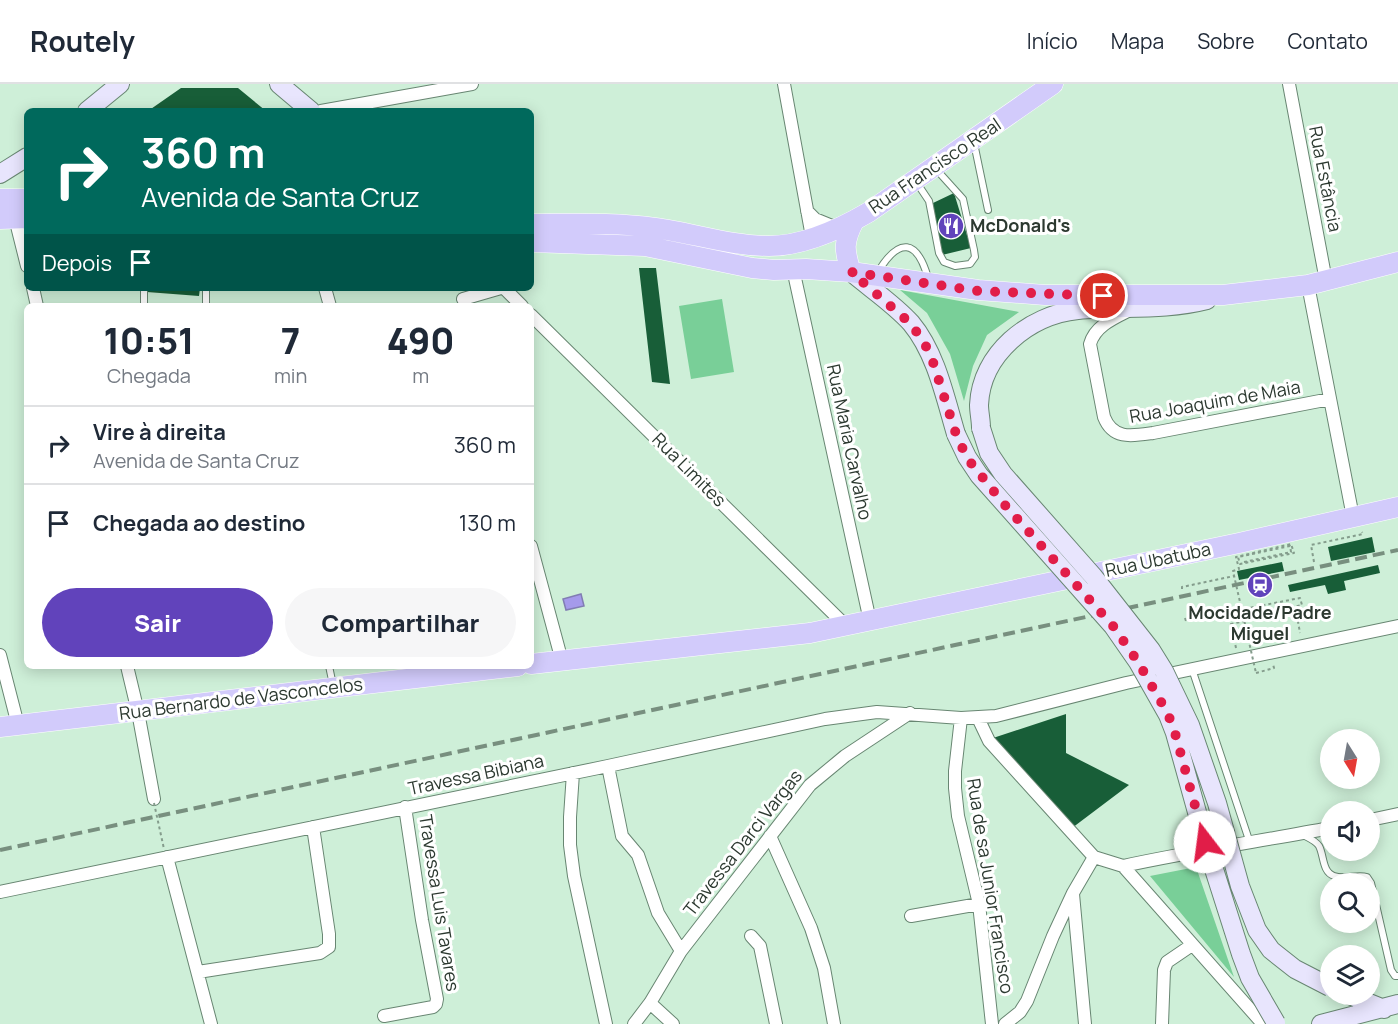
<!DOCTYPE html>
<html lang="pt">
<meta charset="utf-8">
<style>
:root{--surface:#fff;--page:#f6f6f7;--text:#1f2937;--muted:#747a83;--line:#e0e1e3;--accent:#6143bb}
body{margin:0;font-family:Manrope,sans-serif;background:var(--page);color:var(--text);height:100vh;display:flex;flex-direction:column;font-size:22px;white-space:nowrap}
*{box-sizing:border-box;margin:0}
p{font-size:20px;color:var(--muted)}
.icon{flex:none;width:33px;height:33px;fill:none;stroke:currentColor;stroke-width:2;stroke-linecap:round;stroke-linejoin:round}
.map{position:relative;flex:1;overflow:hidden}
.drawer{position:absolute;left:24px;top:219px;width:510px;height:366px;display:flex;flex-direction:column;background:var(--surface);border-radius:9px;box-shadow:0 3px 15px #0003}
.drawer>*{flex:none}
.guide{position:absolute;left:24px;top:24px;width:510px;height:183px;border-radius:9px;box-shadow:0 3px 15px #0003;background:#00695c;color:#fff;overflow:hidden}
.needle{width:39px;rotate:169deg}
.buttons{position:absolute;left:1320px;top:645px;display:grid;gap:12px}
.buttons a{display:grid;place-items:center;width:60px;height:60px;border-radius:50%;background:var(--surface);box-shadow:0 3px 15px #0003;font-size:30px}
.pin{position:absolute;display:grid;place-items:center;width:51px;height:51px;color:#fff;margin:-26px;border:3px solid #fff;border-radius:50%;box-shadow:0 2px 6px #0007}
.me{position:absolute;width:66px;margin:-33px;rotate:345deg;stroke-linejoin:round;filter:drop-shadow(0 0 4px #0008)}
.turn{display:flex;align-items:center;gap:21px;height:126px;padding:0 18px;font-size:27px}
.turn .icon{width:78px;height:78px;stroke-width:2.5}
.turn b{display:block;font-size:42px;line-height:51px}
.then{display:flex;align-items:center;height:57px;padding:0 18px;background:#0003;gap:12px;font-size:22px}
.eta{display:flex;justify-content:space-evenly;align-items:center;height:102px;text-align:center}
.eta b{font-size:36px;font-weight:800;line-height:42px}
.action{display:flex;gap:12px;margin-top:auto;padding:12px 18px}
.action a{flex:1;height:69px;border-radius:36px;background:var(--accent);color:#fff;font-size:24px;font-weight:800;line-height:69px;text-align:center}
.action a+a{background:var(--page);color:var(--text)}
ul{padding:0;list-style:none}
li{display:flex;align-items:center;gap:18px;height:78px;padding:0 18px;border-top:2px solid var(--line)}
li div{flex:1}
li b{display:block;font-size:22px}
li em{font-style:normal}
header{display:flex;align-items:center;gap:36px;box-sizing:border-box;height:84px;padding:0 30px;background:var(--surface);border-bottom:2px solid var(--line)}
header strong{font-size:28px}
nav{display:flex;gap:33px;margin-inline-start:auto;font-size:21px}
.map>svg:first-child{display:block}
</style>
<header>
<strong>Routely</strong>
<nav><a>Início</a><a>Mapa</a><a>Sobre</a><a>Contato</a></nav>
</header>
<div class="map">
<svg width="1398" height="940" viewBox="0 0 1398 940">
<rect width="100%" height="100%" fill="#ceefd8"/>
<path fill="#79cf98" d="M900 206 1019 228 987 251 973 282 964 317 950 270 927 229Z
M722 215 734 288 691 295 679 222Z
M1196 783 1234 893 1150 792Z"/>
<path fill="#a59aeb" stroke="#817db3" stroke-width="1.5" d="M581 510 584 522 566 526 563 515Z"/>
<path fill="#185e38" d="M181 4H238L266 27H148Z
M954 109 971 164 942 171 933 119Z
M639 184H656L670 300 652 298Z
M147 204H200L199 212 147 208Z
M1372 453 1375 468 1331 477 1328 463Z
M1282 478 1284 487 1239 496 1237 487Z
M1378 481 1380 489 1344 497 1346 506 1328 510 1325 501 1290 508 1288 501Z
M1066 630V669L1129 701 1072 744 993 654Z"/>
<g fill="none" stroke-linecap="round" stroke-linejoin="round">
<g stroke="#688672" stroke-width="8">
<path id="lane" d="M974 59 988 126
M917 99 929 117 939 169 944 178 955 182 970 180 975 173 974 166 963 115 935 84
M878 188C899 153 917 155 928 194
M144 204V222
M206 222V204
M329 582 333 601
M1192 585 1250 759
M1303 751C1309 754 1316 757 1319 762 1324 771 1322 788 1334 792 1344 796 1357 790 1367 793L1371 799 1391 886 1395 892H1398"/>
</g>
<g stroke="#688672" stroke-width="14">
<path id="street" d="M784 0 812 153
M1289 0 1326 197
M321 27 472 0
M807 127 815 135 837 144
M15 134 27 182
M793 185 870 537
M1308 201 1353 433
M33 204 37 222
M325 204 330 222
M504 204 522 222
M463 215 501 204
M1130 226C1114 234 1095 242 1090 260L1104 333C1113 356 1132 352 1153 349L1330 315
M531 231 846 542
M531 462 562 577
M0 571 18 641
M127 582 138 628 154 715
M961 634 955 687V704L958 732 979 820 992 940
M978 634 989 657 1094 773 1123 782 1263 940
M608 682 622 752 638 771 658 829 681 867
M573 689 570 733V761L574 792 606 940
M1370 736 1398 730
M770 752 811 844 824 884 834 940
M167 773 211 940
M1123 782C1192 767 1261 757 1330 744
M0 808 608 682 825 635 877 628 961 634 996 632 1126 599 1398 542
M1073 810 1085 940
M911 832 979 820
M751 852 760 862 776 940
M198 888 320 869 329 863V850L313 743
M650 919 673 940
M384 932 433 923 436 920 437 915 422 836 405 723
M634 940 650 919 681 867 810 701 845 672 910 629
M1005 940 1020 928 1027 917 1053 852 1073 809 1094 773
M1162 940 1164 886 1167 878 1192 861"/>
</g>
<g stroke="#688672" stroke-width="20">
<path id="secondary" d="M279 0 311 27
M87 27 120 0
M0 90 27 73
M851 188C871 205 894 220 911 239 936 269 945 313 956 350
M981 344C981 336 979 328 979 321 981 270 1029 231 1078 226 1121 222 1164 227 1207 216
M1347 910 1384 925
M1321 940 1398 920"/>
</g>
<g stroke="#fff" stroke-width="21">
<path id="primary" d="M0 115H27
M0 135 27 134
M531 140C573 140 614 138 655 144 693 149 731 162 769 162 803 162 840 145 869 128L1053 0
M531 158 645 162 752 184 774 186 806 185 851 188 978 206 1045 211H1223L1308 201 1398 178
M851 188C844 166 843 158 854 137
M531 580 810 549 1239 459 1398 423
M0 643 518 582"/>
</g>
<path stroke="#849c8c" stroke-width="2" stroke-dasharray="3 3" stroke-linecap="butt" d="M1314 478 1311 461 1363 450 1362 448
M1182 505V503L1234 492
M1249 524 1251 536
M1185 534 1186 537 1242 526
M1236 564 1231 540 1296 526 1300 549
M1256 589 1274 584 1273 580"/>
<use href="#lane" stroke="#fff" stroke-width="6"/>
<use href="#street" stroke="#fff" stroke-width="12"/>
<use href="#secondary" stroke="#e8e5fd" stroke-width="18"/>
<use href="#primary" stroke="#d2cbfb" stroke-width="20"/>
<path stroke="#788f7f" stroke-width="4" stroke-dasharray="12 6" stroke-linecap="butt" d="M0 766 1398 466"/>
<g stroke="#688672" stroke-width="20" stroke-linecap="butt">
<path id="secondary-bridge" d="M981 344 989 369 1003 390 1093 492 1151 566 1164 587 1190 641 1217 719 1240 802 1257 846 1271 866 1295 885 1330 903
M956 350 967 373 979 391 1113 542 1138 578 1168 631 1175 649 1205 757 1241 870 1250 894 1276 939"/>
</g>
<path stroke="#849c8c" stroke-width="2" stroke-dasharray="3 3" stroke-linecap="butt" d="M1244 478 1291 468 1290 462 1238 473 1240 480 1294 469 1291 460 1236 473 1239 485 1233 487 1256 589
M1244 534 1302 521 1300 514 1249 524
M154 719 164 765"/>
<use href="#secondary-bridge" stroke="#e8e5fd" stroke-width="18"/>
</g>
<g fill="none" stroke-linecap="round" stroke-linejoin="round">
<path stroke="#e11d48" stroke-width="10" stroke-dasharray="0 18" d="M1103 212 978 207 851 188 910 239 924 258 933 278 956 350 967 374 1004 420 1113 542 1138 578 1168 630 1175 649 1205 758"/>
</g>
<defs>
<g id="restaurant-disc" transform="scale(1.35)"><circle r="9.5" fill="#6143bb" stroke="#fff"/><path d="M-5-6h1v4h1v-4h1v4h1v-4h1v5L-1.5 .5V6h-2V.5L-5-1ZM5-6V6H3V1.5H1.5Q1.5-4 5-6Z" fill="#fff"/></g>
<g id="station-disc" transform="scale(1.35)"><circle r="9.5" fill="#6143bb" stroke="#fff"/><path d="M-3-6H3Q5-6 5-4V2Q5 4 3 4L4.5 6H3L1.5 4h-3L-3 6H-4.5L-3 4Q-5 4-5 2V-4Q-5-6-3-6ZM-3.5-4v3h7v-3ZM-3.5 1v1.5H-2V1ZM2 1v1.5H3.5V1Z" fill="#fff"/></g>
</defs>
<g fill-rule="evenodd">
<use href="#restaurant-disc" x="951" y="142"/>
<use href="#station-disc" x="1260" y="501"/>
</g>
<g text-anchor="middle" stroke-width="6" stroke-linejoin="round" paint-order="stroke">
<g font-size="18" fill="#2c3930" stroke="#fff">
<text transform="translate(935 82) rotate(-34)" y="6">Rua Francisco Real</text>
<text transform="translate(1325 95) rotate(79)" y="6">Rua Estância</text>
<text transform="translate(1215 318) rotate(-10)" y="6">Rua Joaquim de Maia</text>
<text transform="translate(849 358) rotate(78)" y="6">Rua Maria Carvalho</text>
<text transform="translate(689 386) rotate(45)" y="6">Rua Limites</text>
<text transform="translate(1158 476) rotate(-12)" y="6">Rua Ubatuba</text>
<text transform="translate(241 615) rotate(-7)" y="6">Rua Bernardo de Vasconcelos</text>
<text transform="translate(476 691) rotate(-12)" y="6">Travessa Bibiana</text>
<text transform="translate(743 759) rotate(-52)" y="6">Travessa Darci Vargas</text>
<text transform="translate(990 802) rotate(81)" y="6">Rua de sa Junior Francisco</text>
<text transform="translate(439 819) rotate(81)" y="6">Travessa Luis Tavares</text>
</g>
<g font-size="18" font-weight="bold" fill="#2c3930" stroke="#fff" text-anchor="start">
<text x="970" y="148">McDonald's</text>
<text x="1260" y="535" text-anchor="middle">Mocidade/Padre<tspan x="1260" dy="21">Miguel</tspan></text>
</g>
</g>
</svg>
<div class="buttons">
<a><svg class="needle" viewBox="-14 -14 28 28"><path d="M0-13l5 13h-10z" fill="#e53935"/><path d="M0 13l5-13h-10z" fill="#747a83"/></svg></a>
<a><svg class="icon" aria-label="sound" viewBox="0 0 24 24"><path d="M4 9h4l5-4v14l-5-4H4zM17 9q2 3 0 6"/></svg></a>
<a><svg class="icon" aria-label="search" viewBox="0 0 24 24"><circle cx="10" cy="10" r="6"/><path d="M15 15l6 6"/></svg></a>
<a><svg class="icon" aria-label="layers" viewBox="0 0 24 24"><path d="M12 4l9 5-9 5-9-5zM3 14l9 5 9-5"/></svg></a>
</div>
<div class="pin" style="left:1103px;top:212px;background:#d93025"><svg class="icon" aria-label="arrive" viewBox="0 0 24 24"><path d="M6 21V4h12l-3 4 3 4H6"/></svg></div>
<svg class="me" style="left:1205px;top:758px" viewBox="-20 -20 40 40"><circle r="19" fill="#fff"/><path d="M0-13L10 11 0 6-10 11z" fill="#e11d48"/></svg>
<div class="guide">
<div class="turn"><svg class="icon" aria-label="right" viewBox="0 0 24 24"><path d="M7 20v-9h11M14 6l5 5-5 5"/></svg><div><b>360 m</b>Avenida de Santa Cruz</div></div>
<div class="then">Depois<svg class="icon" aria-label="arrive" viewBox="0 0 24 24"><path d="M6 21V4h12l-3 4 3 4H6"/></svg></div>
</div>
<section class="drawer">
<div class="eta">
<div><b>10:51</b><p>Chegada</p></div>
<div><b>7</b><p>min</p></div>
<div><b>490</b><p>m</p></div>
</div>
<ul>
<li><svg class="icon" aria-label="right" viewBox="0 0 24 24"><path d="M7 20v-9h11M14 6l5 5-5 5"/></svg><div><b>Vire à direita</b><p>Avenida de Santa Cruz</p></div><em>360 m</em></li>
<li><svg class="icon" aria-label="arrive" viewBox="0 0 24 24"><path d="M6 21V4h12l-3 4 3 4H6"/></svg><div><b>Chegada ao destino</b></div><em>130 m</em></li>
</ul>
<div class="action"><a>Sair</a><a>Compartilhar</a></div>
</section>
</div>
